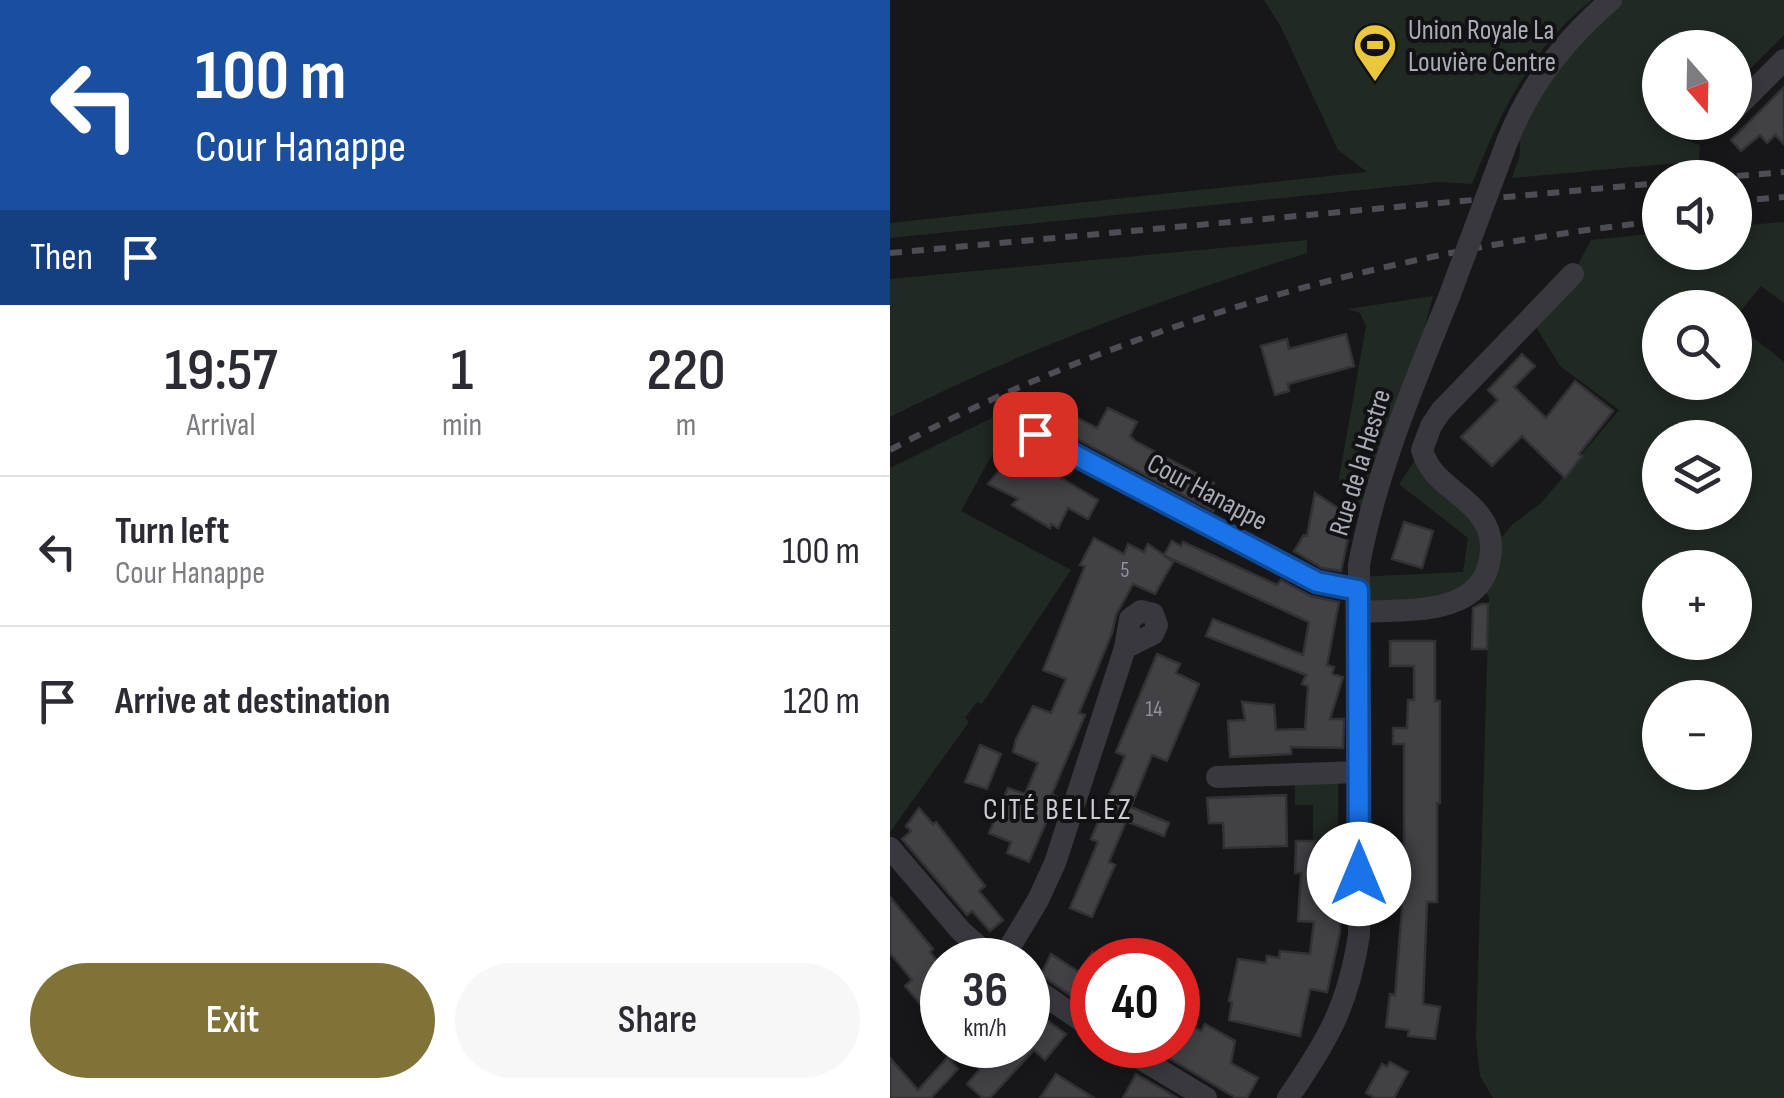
<!DOCTYPE html>
<meta charset="utf-8">
<style>
:root{--surface:#fff;--page:#f7f7f7;--text:#2b2b33;--muted:#7c7c81;--line:#e1e1e2;--accent:#817238}
body{margin:0;font-family:"Sofia Sans Condensed",sans-serif;background:var(--page);color:var(--text);height:100vh;display:flex;flex-direction:column;font-size:38px;white-space:nowrap}
*{box-sizing:border-box;margin:0}
p{font-size:32px;color:var(--muted)}
.icon{flex:none;width:55px;height:55px;fill:none;stroke:currentColor;stroke-width:2;stroke-linecap:round;stroke-linejoin:round}
.map{position:relative;flex:1;overflow:hidden}
.drawer{display:flex;flex-direction:column;background:var(--surface);width:890px}
.drawer>*{flex:none}
.banner{background:#1a4fa0;color:#fff;overflow:hidden}
.needle{width:65px;rotate:160deg}
.controls{position:absolute;left:752px;top:30px;display:grid;gap:20px}
.controls a{display:grid;place-items:center;width:110px;height:110px;border-radius:50%;background:var(--surface);box-shadow:0 5px 15px #0003;font-size:50px}
.speed{position:absolute;left:30px;top:938px;display:flex;gap:20px;font-size:50px;font-weight:700;text-align:center}
.speed>*{display:grid;place-content:center;width:130px;height:130px;border-radius:50%;background:var(--surface);box-shadow:0 5px 15px #0003;line-height:1}
.speed small{font-size:25px;font-weight:400}
.speed .limit{border:15px solid #d22;background:#fff;color:#111}
.pin{position:absolute;display:grid;place-items:center;width:85px;height:85px;color:#fff;margin:-42px;border-radius:20px;box-shadow:0 5px 15px #0006}
.me{position:absolute;width:110px;margin:-55px;rotate:0deg;stroke-linejoin:round;filter:drop-shadow(0 0 8px #0008)}
.turn{display:flex;align-items:center;gap:35px;height:210px;padding:0 30px;font-size:45px}
.turn .icon{width:130px;height:130px;stroke-width:2.5}
.turn b{display:block;font-size:70px;line-height:85px}
.then{display:flex;align-items:center;height:95px;padding:0 30px;background:#0003;gap:20px;font-size:38px}
.eta{display:flex;justify-content:space-evenly;align-items:center;height:170px;text-align:center}
.eta b{font-size:60px;font-weight:600;line-height:70px}
.primary-button{display:flex;gap:20px;margin-top:auto;padding:20px 30px}
.primary-button a{flex:1;height:115px;border-radius:60px;background:var(--accent);color:#fff;font-size:40px;font-weight:600;line-height:115px;text-align:center}
.primary-button a+a{background:var(--page);color:var(--text)}
ul{padding:0;list-style:none}
li{display:flex;align-items:center;gap:30px;height:150px;padding:0 30px;border-top:2px solid var(--line)}
li div{flex:1}
li b{display:block;font-size:38px}
li em{font-style:normal}
main{display:flex;flex:1;min-height:0}
.map>svg:first-child{display:block}
</style>
<main>
<section class="drawer">
<div class="banner">
<div class="turn"><svg class="icon" aria-label="left" viewBox="0 0 24 24"><path d="M17 20v-9H6M10 6l-5 5 5 5"/></svg><div><b>100 m</b>Cour Hanappe</div></div>
<div class="then">Then<svg class="icon" aria-label="arrive" viewBox="0 0 24 24"><path d="M6 21V4h12l-3 4 3 4H6"/></svg></div>
</div>
<div class="eta">
<div><b>19:57</b><p>Arrival</p></div>
<div><b>1</b><p>min</p></div>
<div><b>220</b><p>m</p></div>
</div>
<ul>
<li><svg class="icon" aria-label="left" viewBox="0 0 24 24"><path d="M17 20v-9H6M10 6l-5 5 5 5"/></svg><div><b>Turn left</b><p>Cour Hanappe</p></div><em>100 m</em></li>
<li><svg class="icon" aria-label="arrive" viewBox="0 0 24 24"><path d="M6 21V4h12l-3 4 3 4H6"/></svg><div><b>Arrive at destination</b></div><em>120 m</em></li>
</ul>
<div class="primary-button"><a>Exit</a><a>Share</a></div>
</section>
<div class="map">
<svg width="894" height="1098" viewBox="0 0 894 1098">
<rect width="100%" height="100%" fill="#171719"/>
<path fill="#212923" fill-rule="evenodd" d="M374 0H702C640 48 610 114 582 184L549 182 0 238V223L477 172 448 150 391 27Z
M721 0H894V35L845 84V48H770V122L785 123 794 140 810 145 809 161 622 178 630 155 629 111Z
M894 222V303L871 286 845 318V308H770V382H845V323L894 362V1098H603L590 1076 586 1039 599 598 591 583 582 592 468 612 467 577 573 572 578 538 509 484 532 450 602 548 623 524 651 503 729 410 670 366 641 319 683 274 701 240 770 233V252H845V226ZM770 438H845V512H770ZM770 568H845V642H770ZM770 698H845V772H770Z
M417 240V253C275 298 134 349 0 417V279Z
M543 296 511 418 479 518 448 484 476 326 470 313 458 309Z
M130 404 71 511 181 570 92 704 87 702 75 718 79 722 0 832V468Z
M448 782V844L423 843V805H405V784Z"/>
<path fill="#424146" stroke="#323135" stroke-width="2.5" d="M894 87V144L885 135 877 143 870 135 851 151 841 140Z
M456 334 464 366 398 384 399 391 385 395 371 346 397 339 399 349Z
M632 354 645 366 624 387 656 418 685 381 723 411 689 454 692 456 675 478 632 436 602 466 571 437 608 400 598 390Z
M169 408 207 428 218 408 247 422 240 436 245 441 324 483 319 493 330 500 323 511 159 424Z
M132 442 177 468 171 478 208 500 198 519 178 508 168 528 161 524 160 528 122 505 128 499 98 484Z
M425 493 454 512 452 522 461 524 451 571 432 568 404 551 414 535 417 536Z
M514 522 543 531 532 568 502 559Z
M204 538 234 554 238 544 254 552 258 544 274 555 282 541 291 546 293 542 387 585 391 580 421 596 449 602 437 665 444 667 442 674 453 677 440 719H454L453 748 401 747V754L340 757 338 721 355 720 352 702 384 705 386 730 415 729 418 686 412 684 416 675 316 636 323 619 413 655 419 622 275 556 283 562 265 594 243 584 226 615 222 633 189 713 195 715 162 794 167 797 139 862 117 853 121 842 99 833 118 788 135 794 148 763 123 752 126 739 143 706 161 713 176 679 153 670 195 566 190 565Z
M591 604H598L597 649H582L583 608Z
M500 641H545V701H550V803H547V902H537L533 1004 550 1007 545 1039 518 1036 519 1030 496 1027 500 994 505 995 512 909 510 844H514V744H503V728H517L518 700H524V666H500Z
M267 654 290 664 286 673 309 684 277 761 262 755 241 807 279 823 274 836 236 821 219 862 225 865 202 917 180 908 208 842 201 839 235 756 226 752Z
M90 745 111 754 97 789 75 782Z
M396 795 397 846 334 848 333 823H319L317 798Z
M29 808 43 824 46 822 95 886 89 891 113 920 100 931 82 911 77 915 12 839 21 831 16 826Z
M406 841H425L424 851H452L450 932 437 992 420 989 410 1036 339 1020 342 1002 339 1001 348 959 376 963 377 956 389 958 390 951 420 954 424 922 408 921 411 873H405Z
M0 897 43 949 40 952 52 967V997L42 1004 37 998 30 1004 15 986 22 980 0 953Z
M202 953V1010L151 975 161 954 189 972Z
M138 1007 176 1034 155 1060 144 1050 100 1098H93L77 1084 110 1045H139Z
M315 1024 345 1041 341 1063 368 1078 357 1098H346L257 1045H288V1031L297 1036 303 1027 311 1031Z
M58 1057 68 1069 41 1098H0V1058L28 1090Z
M500 1062 518 1072 504 1098H485L476 1093 492 1064 497 1067Z
M166 1074 204 1098H150Z
M246 1074 274 1090 287 1098H233Z"/>
<g fill="none" stroke-linecap="round" stroke-linejoin="round">
<path stroke="#38383e" stroke-width="22" d="M845 109 894 60
M617 142C639 85 674 40 721 0
M145 434 427 582 468 590
M468 612C513 609 592 618 600 558 603 542 599 526 588 513 569 490 541 481 532 450L541 426 551 411 683 274
M327 777 468 772
M0 848 71 931 104 960
M112 960 148 900 165 863 235 648 240 619 251 611 263 614 267 625 263 634 235 648
M138 984 202 1028
M228 1045 316 1098
M398 1098C438 1040 458 1006 469 935V565C486 472 524 384 559 297"/>
<path stroke="#4d4e55" stroke-width="6" stroke-dasharray="12 10" stroke-linecap="butt" d="M825 178 894 172
M845 201 894 197
M0 253 770 183
M0 450C237 323 503 250 770 221"/>
<path stroke="#38383e" stroke-width="22" d="M559 297 617 142"/>
</g>
<g fill="none" stroke-linecap="round" stroke-linejoin="round">
<g stroke="#114b97" stroke-width="25">
<path id="route" d="M145 434 427 582 468 590 469 874"/>
</g>
<use href="#route" stroke="#1a73e8" stroke-width="18"/>
</g>
<defs>
<g id="stadium-pin" transform="scale(2.25)"><path d="M0 17L-7.5 6A9.5 9.5 0 1 1 7.5 6Z" fill="#eac83e" stroke="#121214"/><path d="M0-5a6.5 5 0 1 0 0 10a6.5 5 0 1 0 0-10ZM-3.5-1.8h7v3.6h-7Z" fill="#111"/></g>
</defs>
<g fill-rule="evenodd">
<use href="#stadium-pin" x="485" y="45"/>
</g>
<g text-anchor="middle" stroke-width="8" stroke-linejoin="round" paint-order="stroke">
<g font-size="22" fill="#90919c">
<text x="235" y="577">5</text>
<text x="264" y="716">14</text>
</g>
<g font-size="28" fill="#aaacb8" stroke="#121214" text-anchor="start">
<text x="518" y="39">Union Royale La<tspan x="518" dy="32">Louvière Centre</tspan></text>
</g>
<g font-size="28" fill="#aaacb8" stroke="#121214">
<text transform="translate(469 462) rotate(-73)" y="10">Rue de la Hestre</text>
<text transform="translate(318 491) rotate(28)" y="10">Cour Hanappe</text>
</g>
<g font-size="30" letter-spacing="2.5" fill="#cbccd4" stroke="#121214">
<text x="168" y="819">CITÉ BELLEZ</text>
</g>
</g>
</svg>
<div class="controls">
<a><svg class="needle" viewBox="-14 -14 28 28"><path d="M0-13l5 13h-10z" fill="#e53935"/><path d="M0 13l5-13h-10z" fill="#7c7c81"/></svg></a>
<a><svg class="icon" aria-label="sound" viewBox="0 0 24 24"><path d="M4 9h4l5-4v14l-5-4H4zM17 9q2 3 0 6"/></svg></a>
<a><svg class="icon" aria-label="search" viewBox="0 0 24 24"><circle cx="10" cy="10" r="6"/><path d="M15 15l6 6"/></svg></a>
<a><svg class="icon" aria-label="layers" viewBox="0 0 24 24"><path d="M12 4l9 5-9 5-9-5zM3 14l9 5 9-5"/></svg></a>
<a>+</a>
<a>−</a>
</div>
<div class="speed"><div>36<small>km/h</small></div><div class="limit">40</div></div>
<div class="pin" style="left:145px;top:434px;background:#d93025"><svg class="icon" aria-label="arrive" viewBox="0 0 24 24"><path d="M6 21V4h12l-3 4 3 4H6"/></svg></div>
<svg class="me" style="left:469px;top:874px" viewBox="-20 -20 40 40"><circle r="19" fill="#fff"/><path d="M0-13L10 11 0 6-10 11z" fill="#1a73e8"/></svg>
</div>
</main>
